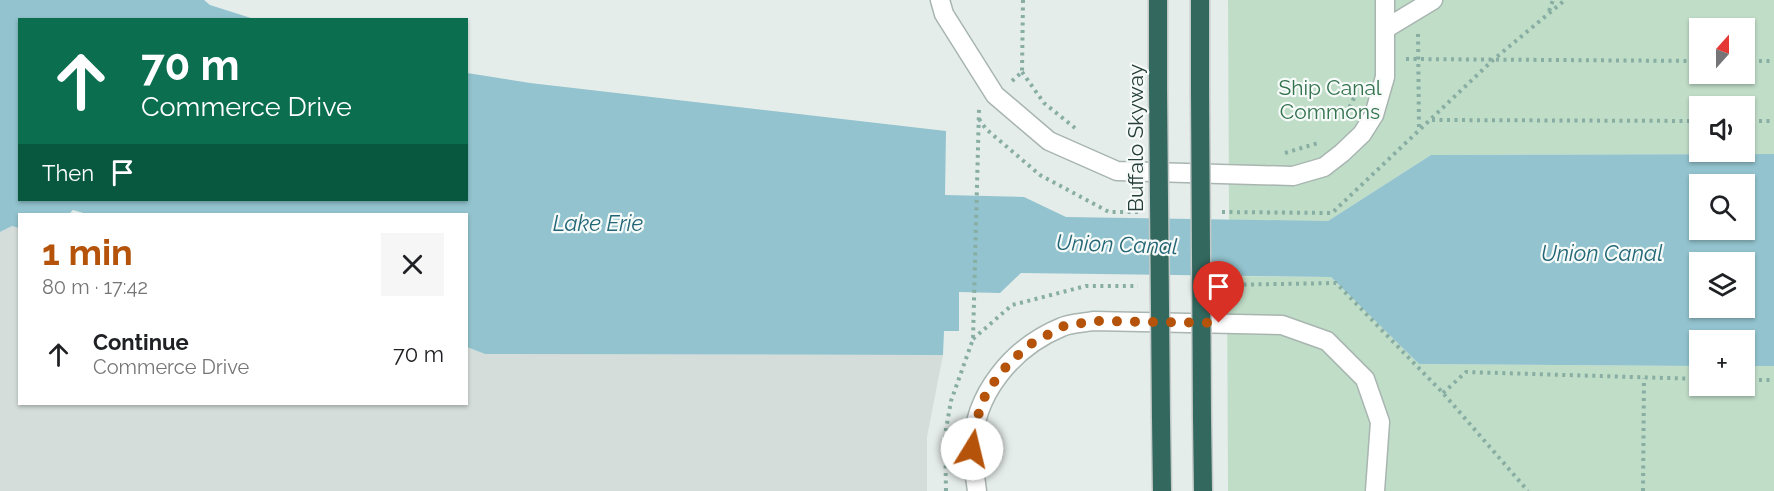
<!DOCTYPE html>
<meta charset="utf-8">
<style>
:root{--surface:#fff;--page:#f6f6f6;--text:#202124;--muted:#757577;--accent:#b45309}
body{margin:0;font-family:Raleway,sans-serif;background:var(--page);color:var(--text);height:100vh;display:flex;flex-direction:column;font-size:22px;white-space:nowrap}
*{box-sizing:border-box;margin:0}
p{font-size:20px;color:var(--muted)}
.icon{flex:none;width:33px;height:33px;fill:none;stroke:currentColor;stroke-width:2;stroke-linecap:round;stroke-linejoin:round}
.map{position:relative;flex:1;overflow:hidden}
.side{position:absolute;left:18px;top:213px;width:450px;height:192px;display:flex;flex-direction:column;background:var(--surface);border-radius:0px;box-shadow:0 2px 4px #0004}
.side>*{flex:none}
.hud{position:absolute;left:18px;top:18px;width:450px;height:183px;border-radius:0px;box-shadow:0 2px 4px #0004;background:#0b6e4f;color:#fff;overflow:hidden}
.needle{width:39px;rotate:21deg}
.controls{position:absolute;left:1689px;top:18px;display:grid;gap:12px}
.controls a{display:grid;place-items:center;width:66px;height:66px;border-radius:0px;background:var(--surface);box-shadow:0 2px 4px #0004;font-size:30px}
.pin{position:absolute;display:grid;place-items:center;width:51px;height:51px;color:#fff;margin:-62px -26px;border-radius:50% 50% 50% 0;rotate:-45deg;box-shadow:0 0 6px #0007}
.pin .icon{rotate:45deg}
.me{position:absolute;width:66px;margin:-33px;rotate:9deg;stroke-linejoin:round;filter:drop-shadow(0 0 4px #0008)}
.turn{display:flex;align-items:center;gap:21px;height:126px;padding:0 24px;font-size:27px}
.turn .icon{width:78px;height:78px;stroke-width:2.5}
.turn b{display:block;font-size:42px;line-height:51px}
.then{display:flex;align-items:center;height:57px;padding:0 24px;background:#0003;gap:12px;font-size:22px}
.round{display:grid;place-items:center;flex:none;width:63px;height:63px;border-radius:0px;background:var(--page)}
.headline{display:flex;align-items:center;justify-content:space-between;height:102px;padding:0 24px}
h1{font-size:36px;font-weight:700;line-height:45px;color:var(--accent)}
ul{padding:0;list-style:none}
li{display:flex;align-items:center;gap:18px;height:78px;padding:0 24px}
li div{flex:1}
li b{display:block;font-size:22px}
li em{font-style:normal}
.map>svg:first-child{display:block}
</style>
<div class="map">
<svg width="1774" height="491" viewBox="0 0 1774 491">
<rect width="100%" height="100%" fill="#e5edea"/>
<path fill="#d4ddd9" d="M12 226 20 228V404H466L467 347 485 354 943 355 927 437V491H0V232Z"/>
<path fill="#c0ddc8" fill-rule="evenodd" d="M1228 0H1774V154L1431 155 1328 221 1229 220ZM1700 28H1744V74H1700ZM1700 106H1744V152H1700Z
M1227 276 1331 277 1419 364 1699 366 1700 386H1744L1745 366H1774V491H1228Z"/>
<path fill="#92c3ce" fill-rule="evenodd" d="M0 0H204L210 5 254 19 20 20V200H466L467 73 530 83 946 131 945 195 1024 197 1066 217 1328 221 1431 155 1774 154V366H1745L1744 340H1700L1699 366 1419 364 1331 277 1021 273 1000 293 959 292V331H944L943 355 485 354 467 347 466 214H87L73 210 69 214H20L19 228 12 226 0 232ZM1700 184H1744V230H1700ZM1700 262H1744V308H1700Z"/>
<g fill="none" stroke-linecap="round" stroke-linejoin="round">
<g stroke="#a8b5b1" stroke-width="21">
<path id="minor" d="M940 0 944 14 995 95 1049 141 1117 171 1293 176 1324 167 1342 153 1362 134 1374 115 1385 77V0
M1385 29 1433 0
M977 491C975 477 973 463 973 450 972 395 1013 347 1062 327 1071 323 1083 323 1093 321L1282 325 1327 341 1365 379 1380 422 1375 491"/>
</g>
<g stroke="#c2c9c7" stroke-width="21">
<path id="highway" d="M1158 0V89
M1200 0V91
M1202 417 1203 491
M1161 418 1162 491"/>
</g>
<path stroke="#88aea3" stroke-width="4" stroke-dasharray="3 4.5" stroke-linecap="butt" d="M1549 11 1553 0
M1418 34 1419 129
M1406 59 1700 61
M1744 61H1774
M1022 72 1044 103 1075 128
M1012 81 1022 72 1023 0
M1346 114 1356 94
M979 119 986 129 1040 175 1109 212H1140
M1432 120 1700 121
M1744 121H1774
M1285 153 1318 143
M1222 212 1332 213 1493 60 1565 0
M1221 285 1336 283 1443 393 1528 491
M973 339 1012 305 1086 286H1138
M1744 380H1774
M1443 393 1466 372 1700 379
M946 491 945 435 951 401 973 339 979 109
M1643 491 1644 378"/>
<use href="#minor" stroke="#fff" stroke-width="18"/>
<use href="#highway" stroke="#33685f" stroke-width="18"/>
<g stroke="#c2c9c7" stroke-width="21" stroke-linecap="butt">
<path id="highway-bridge" d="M1158 89 1161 418
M1200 91 1202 417"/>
</g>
<use href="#highway-bridge" stroke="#33685f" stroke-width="18"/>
</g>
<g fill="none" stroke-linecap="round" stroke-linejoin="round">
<path stroke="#b45309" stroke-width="10" stroke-dasharray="0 18" d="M972 449 975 424 985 396 1000 373 1027 346 1064 326 1094 321 1219 323"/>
</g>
<g text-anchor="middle" stroke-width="4.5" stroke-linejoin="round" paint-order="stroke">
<g font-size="21" fill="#32724d" stroke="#f6faf8">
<text x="1330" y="95">Ship Canal<tspan x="1330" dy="24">Commons</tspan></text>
</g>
<g font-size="21" fill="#263e38" stroke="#f6faf8">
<text transform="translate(1136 138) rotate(-90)" y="7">Buffalo Skyway</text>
</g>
<g font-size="22" font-style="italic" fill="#236676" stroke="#f6faf8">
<text x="598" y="231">Lake Erie</text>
<text transform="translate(1117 244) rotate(2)" y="8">Union Canal</text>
<text x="1602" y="261">Union Canal</text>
</g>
</g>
</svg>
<div class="controls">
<a><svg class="needle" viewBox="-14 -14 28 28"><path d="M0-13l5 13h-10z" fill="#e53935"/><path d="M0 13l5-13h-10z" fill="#757577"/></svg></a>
<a><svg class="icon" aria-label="sound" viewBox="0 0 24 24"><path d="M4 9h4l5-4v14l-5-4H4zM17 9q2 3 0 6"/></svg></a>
<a><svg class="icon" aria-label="search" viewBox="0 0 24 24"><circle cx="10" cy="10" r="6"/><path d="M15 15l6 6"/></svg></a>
<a><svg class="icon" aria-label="layers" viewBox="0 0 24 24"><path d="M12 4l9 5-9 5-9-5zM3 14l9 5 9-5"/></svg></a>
<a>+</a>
</div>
<div class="pin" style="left:1219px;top:323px;background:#d93025"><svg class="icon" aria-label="arrive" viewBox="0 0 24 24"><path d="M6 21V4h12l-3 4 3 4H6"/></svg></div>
<svg class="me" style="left:972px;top:449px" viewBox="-20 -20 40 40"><circle r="19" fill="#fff"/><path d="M0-13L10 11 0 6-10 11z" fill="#b45309"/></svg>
<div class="hud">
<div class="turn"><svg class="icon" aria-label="ahead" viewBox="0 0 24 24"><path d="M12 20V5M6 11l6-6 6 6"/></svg><div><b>70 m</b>Commerce Drive</div></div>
<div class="then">Then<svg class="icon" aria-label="arrive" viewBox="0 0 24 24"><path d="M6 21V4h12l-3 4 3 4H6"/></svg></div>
</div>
<section class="side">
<div class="headline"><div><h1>1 min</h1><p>80 m · 17:42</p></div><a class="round"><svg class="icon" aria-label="close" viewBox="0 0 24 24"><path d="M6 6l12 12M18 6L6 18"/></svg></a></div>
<ul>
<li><svg class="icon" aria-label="ahead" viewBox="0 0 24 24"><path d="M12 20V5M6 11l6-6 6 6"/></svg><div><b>Continue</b><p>Commerce Drive</p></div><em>70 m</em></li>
</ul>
</section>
</div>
